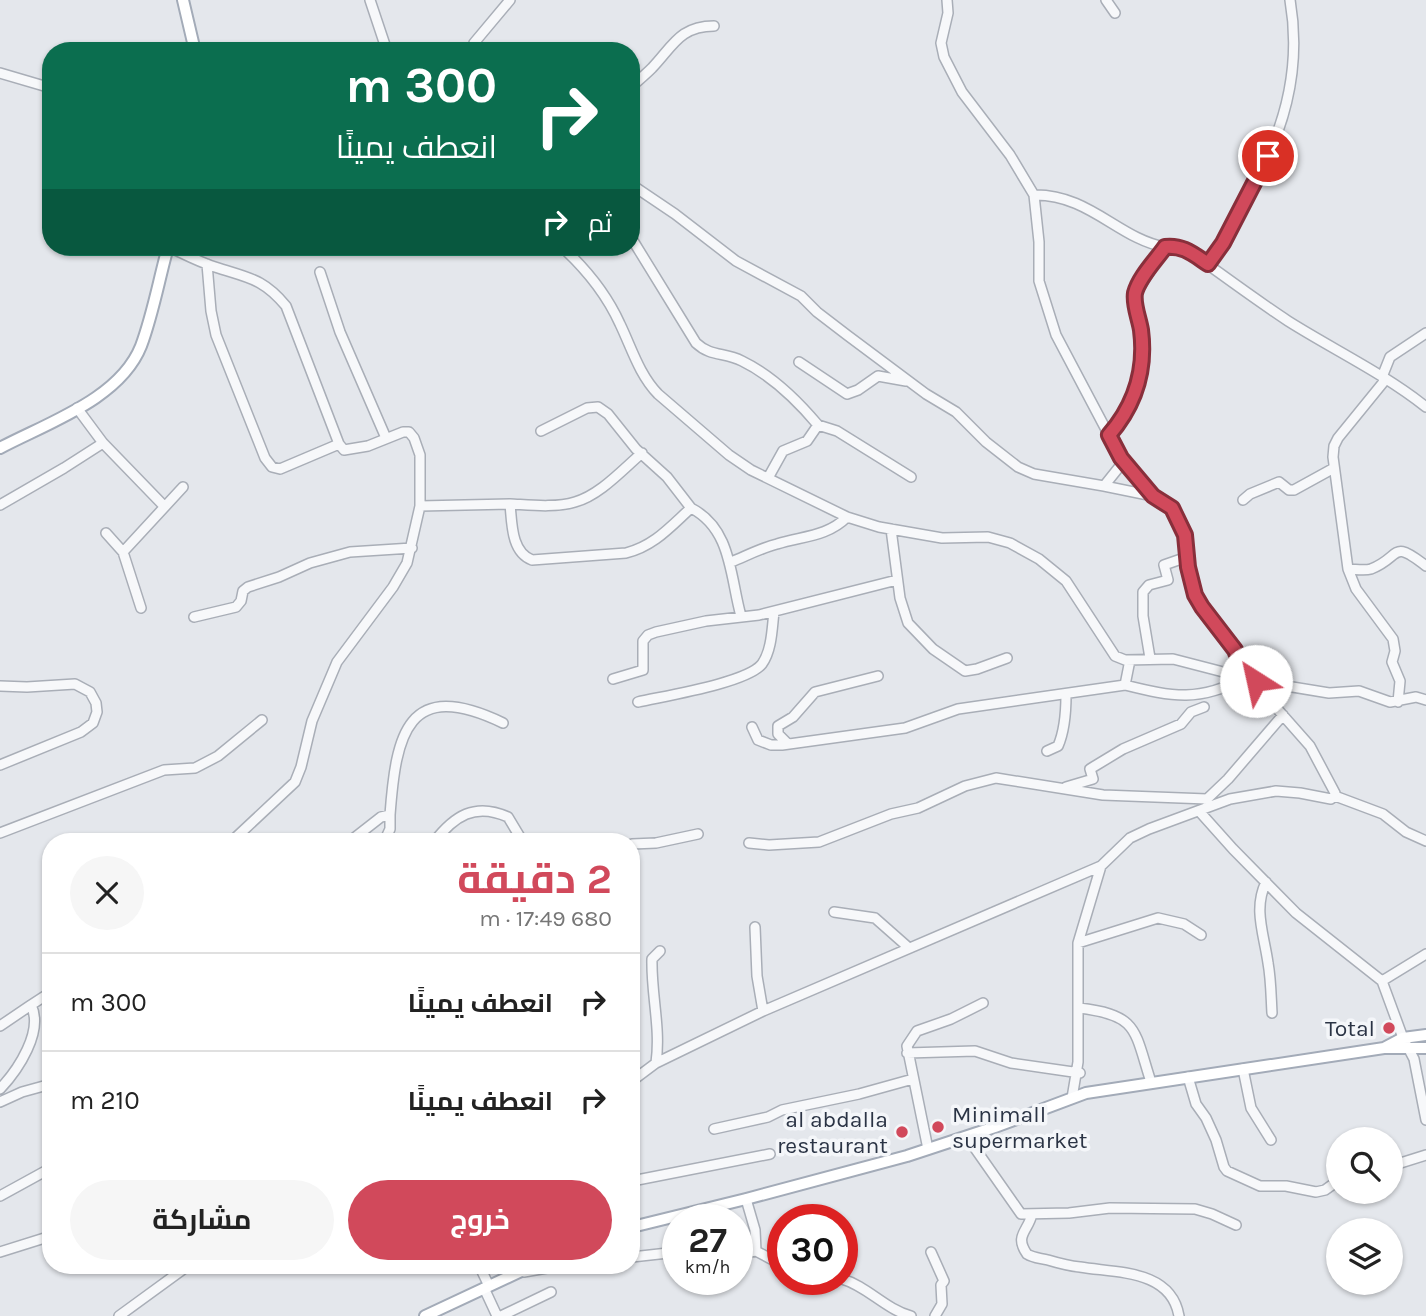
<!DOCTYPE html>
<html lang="ar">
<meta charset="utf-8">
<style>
:root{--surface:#fff;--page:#f6f6f6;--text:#222;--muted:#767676;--line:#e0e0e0;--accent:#d1495b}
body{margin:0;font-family:Karla,Cairo,sans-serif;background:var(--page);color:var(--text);direction:rtl;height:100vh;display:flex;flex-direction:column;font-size:26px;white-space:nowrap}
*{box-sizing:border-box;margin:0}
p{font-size:23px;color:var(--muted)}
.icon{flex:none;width:38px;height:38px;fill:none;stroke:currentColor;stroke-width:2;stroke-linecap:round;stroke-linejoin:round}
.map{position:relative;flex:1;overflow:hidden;direction:ltr}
.sheet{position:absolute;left:42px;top:833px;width:598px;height:441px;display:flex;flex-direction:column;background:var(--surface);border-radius:28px;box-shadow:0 2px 5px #0004;direction:rtl}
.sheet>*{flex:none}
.hud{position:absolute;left:42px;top:42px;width:598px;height:214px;border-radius:28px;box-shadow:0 2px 5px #0004;direction:rtl;background:#0b6e4f;color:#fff;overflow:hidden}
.fabs{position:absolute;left:1326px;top:1127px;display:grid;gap:14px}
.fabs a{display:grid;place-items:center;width:77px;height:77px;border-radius:50%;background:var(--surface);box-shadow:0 2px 5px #0004;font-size:35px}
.speed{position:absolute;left:662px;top:1204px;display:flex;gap:14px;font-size:35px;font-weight:700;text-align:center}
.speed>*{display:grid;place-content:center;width:91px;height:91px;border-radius:50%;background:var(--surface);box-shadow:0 2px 5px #0004;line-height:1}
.speed small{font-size:18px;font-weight:400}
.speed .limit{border:10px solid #d22;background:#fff;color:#111}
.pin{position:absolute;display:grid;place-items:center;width:60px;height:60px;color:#fff;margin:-30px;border:4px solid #fff;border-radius:50%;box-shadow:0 2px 7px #0007}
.me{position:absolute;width:77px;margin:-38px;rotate:325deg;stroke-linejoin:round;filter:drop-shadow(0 0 5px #0008)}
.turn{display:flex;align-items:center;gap:24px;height:147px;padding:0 28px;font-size:32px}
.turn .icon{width:91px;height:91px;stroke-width:2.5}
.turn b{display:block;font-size:49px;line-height:60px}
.then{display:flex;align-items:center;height:66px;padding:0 28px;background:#0003;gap:14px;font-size:26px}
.round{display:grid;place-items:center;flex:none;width:74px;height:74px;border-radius:37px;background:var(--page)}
.headline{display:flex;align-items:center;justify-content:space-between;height:119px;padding:0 28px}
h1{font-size:42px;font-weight:700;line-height:52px;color:var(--accent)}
.cta{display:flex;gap:14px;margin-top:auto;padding:14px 28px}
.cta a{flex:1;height:80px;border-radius:42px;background:var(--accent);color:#fff;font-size:28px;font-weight:700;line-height:80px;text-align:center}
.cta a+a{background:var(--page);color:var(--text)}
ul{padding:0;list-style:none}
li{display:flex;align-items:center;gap:21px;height:98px;padding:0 28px;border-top:2px solid var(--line)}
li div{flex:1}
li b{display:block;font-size:26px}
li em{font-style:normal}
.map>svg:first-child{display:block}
</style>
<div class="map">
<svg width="1426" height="1316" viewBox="0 0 1426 1316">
<rect width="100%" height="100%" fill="#e4e7ec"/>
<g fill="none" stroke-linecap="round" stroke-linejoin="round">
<g stroke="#a9aeb7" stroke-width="12">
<path id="minor" d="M370 0 387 51
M947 0 948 13 941 43 944 57 962 92 1010 155 1034 195 1039 242V281L1056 335 1121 458 1153 496 1173 508 1185 535 1188 567 1195 595 1201 607 1235 650 1247 679
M1106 0 1115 13
M471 51 474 43 510 0
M0 73 51 88
M632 86C639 80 646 74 652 68 673 46 680 26 714 26
M632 185 675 214 736 261 801 296 817 312 847 335 926 394 956 412 986 442 1018 467 1034 474 1104 486 1124 461
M1034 195C1089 194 1119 239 1165 247
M632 239 696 343C711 357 724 352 742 361 771 375 797 400 818 425L807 441 783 451 768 478
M169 247C184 254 199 262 215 267 248 278 263 278 286 306L339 444 344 450 368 446 403 432H409L414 438 420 455V506L407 563 393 587 337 662 312 721 301 767 295 782 231 842
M562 247C586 269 606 293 620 324 632 349 639 374 658 394L729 455 751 470 847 517 879 527 942 538 988 537 1010 543 1039 559 1066 581 1115 656 1125 660 1173 659 1262 682 1272 703 1310 746 1335 793V796L1331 799 1300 793 1276 791 1230 799 1149 829 1130 838 1101 866 1078 943V1062L1072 1098
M207 264 211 311 216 335 265 458 272 467 280 469 339 444
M1208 264C1221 245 1230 224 1242 203 1248 191 1257 179 1263 166 1289 114 1300 58 1290 0
M320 272 340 332 386 438
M799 362 847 394 858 390 878 376 906 381
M1382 377 1390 357 1426 333
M1386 379 1338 438 1334 446 1333 457 1348 569 1356 589 1393 639 1395 651 1392 662 1400 681 1398 702
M77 408 103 443 164 506
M818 425 837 431 911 477
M541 431 587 408 598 407 608 414 636 449 667 477 691 508
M1109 435C1131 410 1145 378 1143 344 1141 328 1136 311 1135 295L1165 247 1176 246 1186 249C1220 273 1253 298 1288 321 1334 350 1383 373 1426 407
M642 453C622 470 600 495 575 502 555 508 530 505 510 504 512 523 511 552 532 560L626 553C654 546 670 527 691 508 732 529 730 577 741 616
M1104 486 1153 496
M1243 500 1250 494 1279 482 1289 490H1294L1334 468
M0 505 64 468 103 443
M420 506 510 504
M891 529 900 598 908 623 933 649 965 671 977 669 1007 658
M106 533 123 552
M731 562C746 556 761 548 777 544 802 536 827 537 847 517
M1348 569C1355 569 1364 571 1371 569 1402 557 1390 538 1426 566
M141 608 123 552 183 487
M194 617 236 607 241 601 243 591 248 587 279 577 310 563 350 552 412 548
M1150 658 1143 616V592L1149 585 1168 580 1164 565 1187 557
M613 679 643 670V641L648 635 656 632 706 621 759 615 897 580
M1262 682 1329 693 1359 691 1390 702 1416 697 1426 700
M1125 685C1173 697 1200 702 1244 678
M0 686 27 687 75 684 90 692 96 703 97 712 93 723 81 732 0 765
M638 702C664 696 747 683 762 664 772 650 772 628 774 612
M752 727 758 740 771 745H782L905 728 958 709 1125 685 1130 660
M788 744 778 734V726L793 717 815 692 878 676
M1047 751 1058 746C1065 730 1066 712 1066 695
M1066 787 1093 779 1090 769 1123 749 1181 724 1191 712 1204 707
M1335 796 1383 814 1406 832 1426 841
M1208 803 1207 799 1228 779 1283 715
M1199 811 1233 849 1296 913 1382 981 1403 1038 1414 1059 1426 1120
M390 815C396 734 407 677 503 723
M0 833 164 770 195 768 218 756 262 720
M349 842 381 817 390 815V829L384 842
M434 842C454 816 475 802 508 817L523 842
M749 843 769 845 819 842 891 814 918 808 965 786 996 778 1103 795 1207 799
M632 844 656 843 698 834
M1266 882C1253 909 1264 934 1268 963 1271 979 1271 996 1272 1013
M834 912 875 918 909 948
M755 927 757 976 763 1011
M1078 943 1158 918 1184 924 1201 935
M1382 981 1426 954
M1079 1008C1139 1015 1134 1030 1151 1082
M0 1026 31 1005
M907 1053 975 1051 1011 1063 1080 1073
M656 1063C661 1028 651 994 652 959L660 951
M1243 1069 1251 1108 1271 1140
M1188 1077 1196 1104 1206 1118 1216 1140 1224 1167 1227 1171 1260 1186H1286L1316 1192 1325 1190 1339 1180
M632 1081 656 1063 763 1011 1101 866
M0 1089C18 1070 44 1031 31 1005L51 992
M0 1102 22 1092 51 1084
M714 1129 768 1117 782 1110 859 1094 913 1079
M967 1137 1021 1214 1069 1213 1110 1208 1195 1209 1212 1214 1236 1225
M928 1149 907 1046 917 1031 951 1019 983 1003
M1391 1166 1426 1155
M632 1181 770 1154
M0 1196 51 1168
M746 1199 755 1230 756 1251 771 1259 782 1262
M1032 1214C1028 1232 1014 1235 1027 1254 1033 1258 1040 1258 1048 1260 1058 1263 1069 1266 1080 1267 1115 1273 1171 1269 1179 1316
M0 1252 51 1236
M931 1252 944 1281 941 1285 942 1304 935 1316
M737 1254 756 1251
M632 1257 677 1252
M479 1265 489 1286
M524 1272 564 1265
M842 1279C867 1286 885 1309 911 1316
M484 1288 497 1316
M119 1316 189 1265
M501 1316 551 1292"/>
</g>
<g stroke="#a3abb8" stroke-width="14">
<path id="major" d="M183 0 195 51
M0 448C47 423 120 399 141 346 153 314 159 279 168 247
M1384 1048 1403 1038 1426 1035
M632 1227 746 1199 907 1156 995 1127 1086 1093 1384 1048H1426
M425 1316 534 1265"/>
</g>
<use href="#minor" stroke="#f7f8fa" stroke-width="9"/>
<use href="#major" stroke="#fff" stroke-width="10"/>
</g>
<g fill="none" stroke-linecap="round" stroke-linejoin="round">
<g stroke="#882f3b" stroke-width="18">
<path id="route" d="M1256 681 1247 679 1235 650 1202 607 1195 595 1188 567 1185 535 1172 508 1153 496 1121 458 1109 435C1135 405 1146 369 1141 330 1139 318 1133 304 1135 293 1139 277 1156 260 1165 247 1183 245 1193 254 1208 264L1223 243 1268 156"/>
</g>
<use href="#route" stroke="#d1495b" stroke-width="12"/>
</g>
<g fill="#d1495b" stroke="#f4f6f9" stroke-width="2.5">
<circle cx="1389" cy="1028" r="7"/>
<circle cx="938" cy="1127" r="7"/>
<circle cx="902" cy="1132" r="7"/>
</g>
<g text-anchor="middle" stroke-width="7" stroke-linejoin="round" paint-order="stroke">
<g font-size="23" fill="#2b3445" stroke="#f4f6f9" text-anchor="end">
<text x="1375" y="1036">Total</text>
<text x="952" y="1122" text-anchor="start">Minimall<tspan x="952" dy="26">supermarket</tspan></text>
<text x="888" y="1127">al abdalla<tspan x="888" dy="26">restaurant</tspan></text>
</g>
</g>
</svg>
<div class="fabs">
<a><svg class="icon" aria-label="search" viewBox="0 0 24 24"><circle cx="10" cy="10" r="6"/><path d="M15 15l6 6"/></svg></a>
<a><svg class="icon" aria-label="layers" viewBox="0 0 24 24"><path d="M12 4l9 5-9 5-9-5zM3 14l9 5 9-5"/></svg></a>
</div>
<div class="speed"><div>27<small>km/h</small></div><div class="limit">30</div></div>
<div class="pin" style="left:1268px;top:156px;background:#d93025"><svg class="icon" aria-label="arrive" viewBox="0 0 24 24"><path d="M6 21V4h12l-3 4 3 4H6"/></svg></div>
<svg class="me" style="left:1256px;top:681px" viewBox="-20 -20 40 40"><circle r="19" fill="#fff"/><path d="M0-13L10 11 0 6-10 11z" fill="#d1495b"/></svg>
<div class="hud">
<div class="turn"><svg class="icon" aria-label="right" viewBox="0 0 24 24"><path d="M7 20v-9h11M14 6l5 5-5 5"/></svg><div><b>300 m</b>انعطف يمينًا</div></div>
<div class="then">ثم<svg class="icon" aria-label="right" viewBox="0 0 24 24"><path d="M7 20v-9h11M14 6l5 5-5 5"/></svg></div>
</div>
<section class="sheet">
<div class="headline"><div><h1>2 دقيقة</h1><p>680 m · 17:49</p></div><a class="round"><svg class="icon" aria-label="close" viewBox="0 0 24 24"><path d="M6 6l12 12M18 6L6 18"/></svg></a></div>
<ul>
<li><svg class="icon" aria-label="right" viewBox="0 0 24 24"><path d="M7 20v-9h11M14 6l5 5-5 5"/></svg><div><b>انعطف يمينًا</b></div><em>300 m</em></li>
<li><svg class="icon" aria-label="right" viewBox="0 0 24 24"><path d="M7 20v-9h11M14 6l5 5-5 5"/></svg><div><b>انعطف يمينًا</b></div><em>210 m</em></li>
</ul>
<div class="cta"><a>خروج</a><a>مشاركة</a></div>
</section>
</div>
